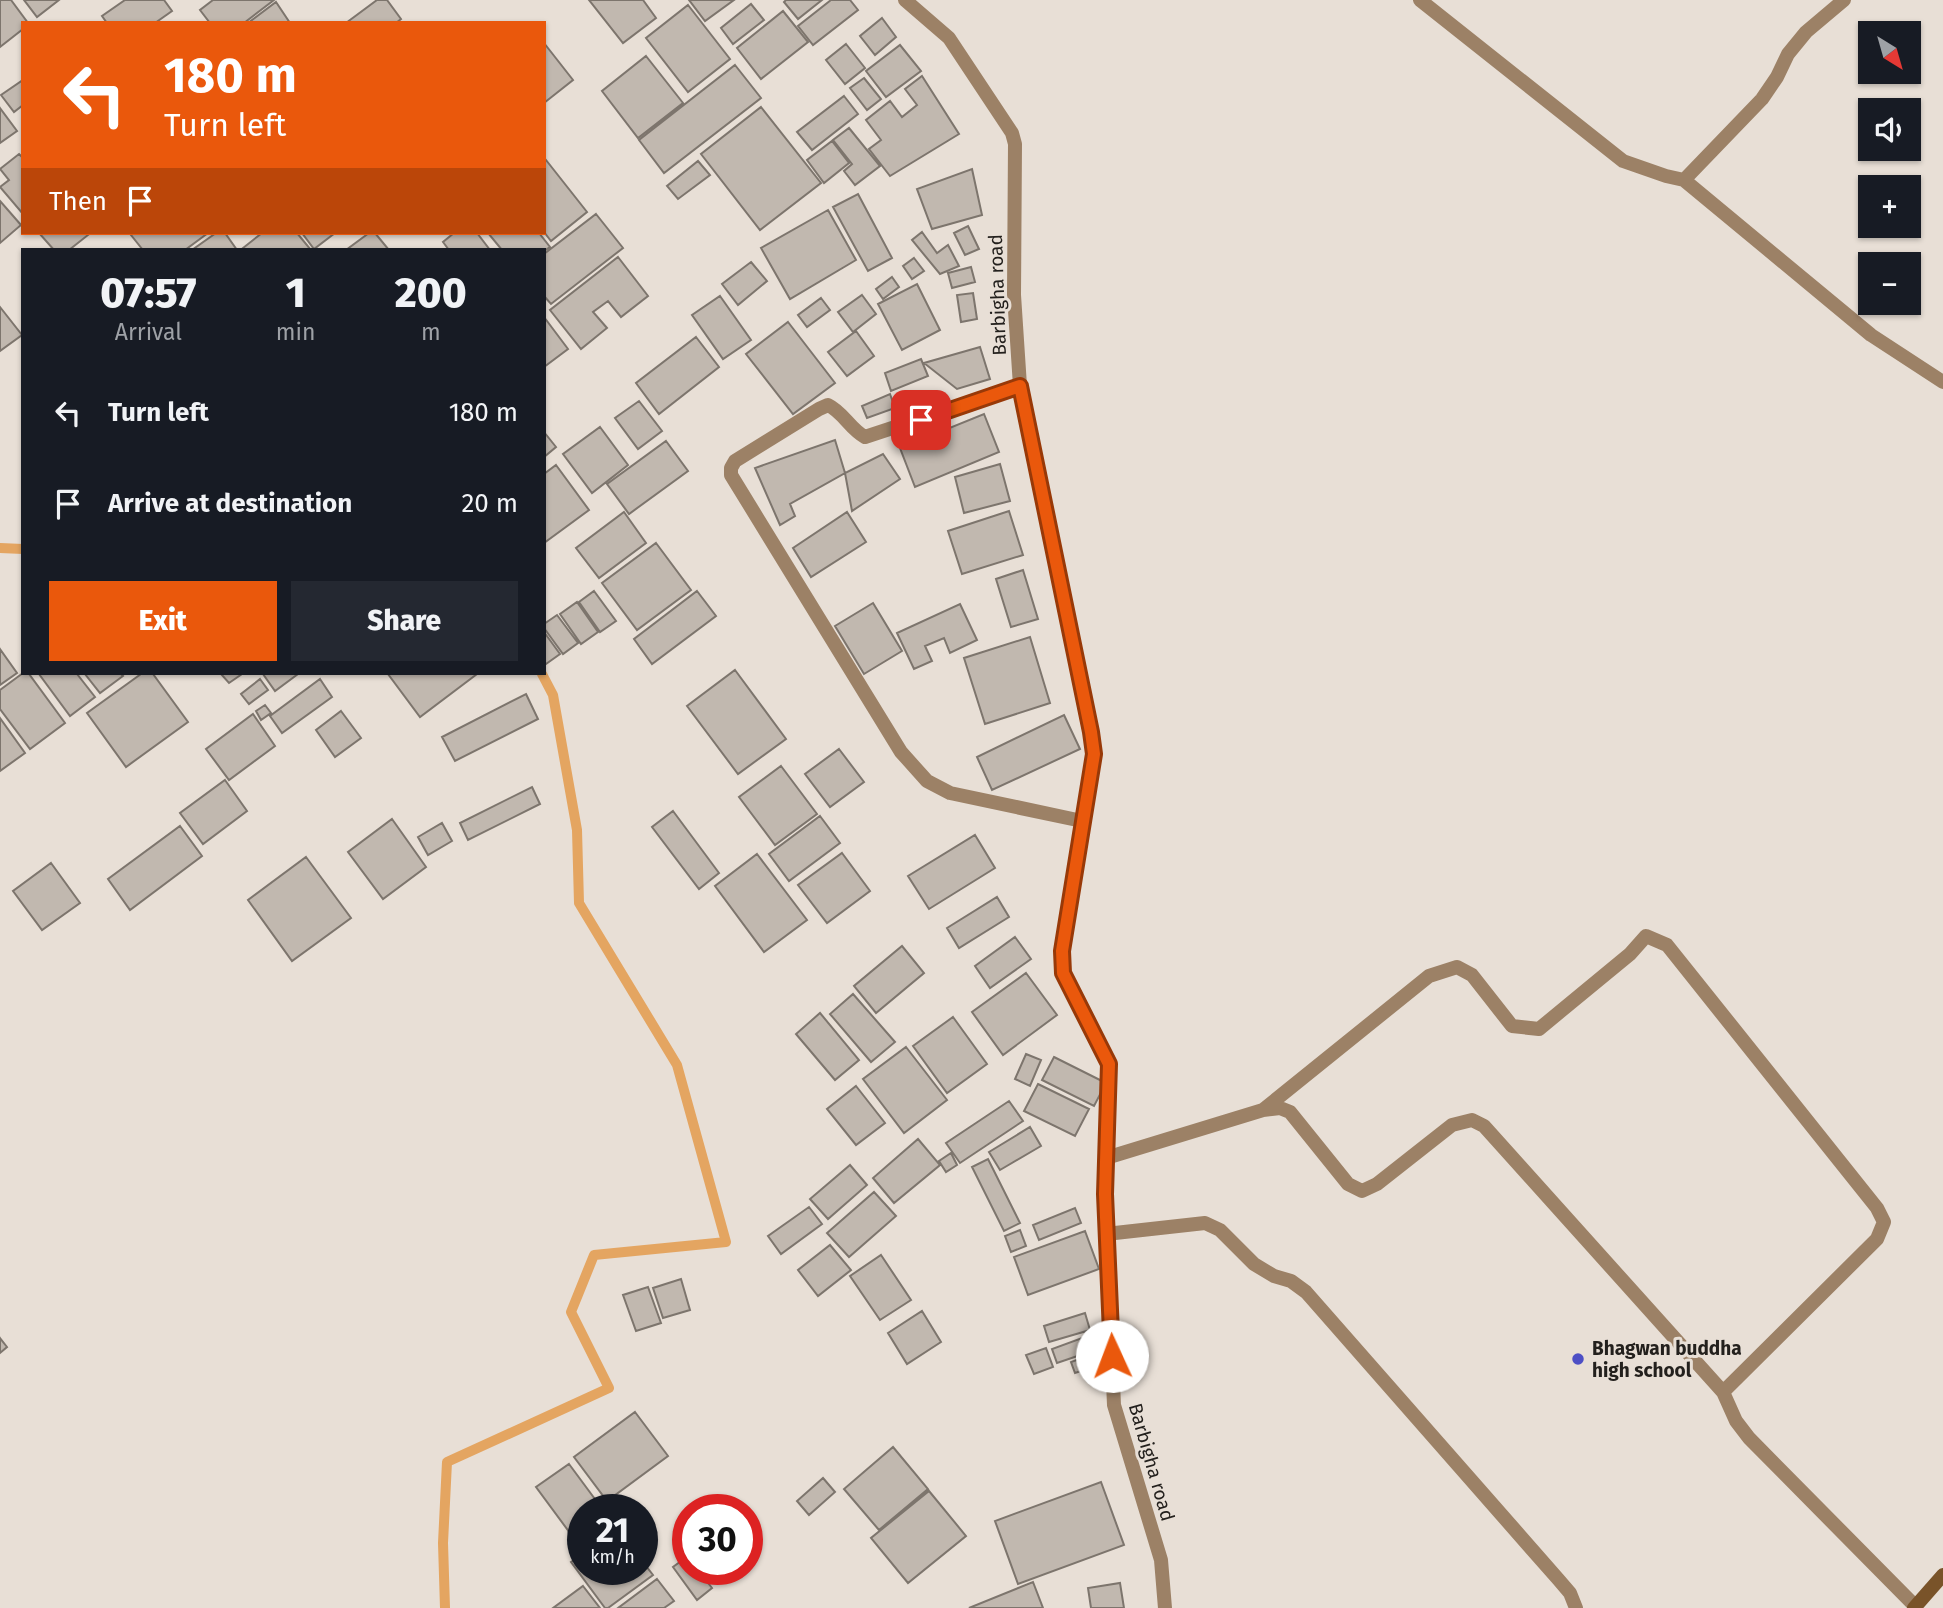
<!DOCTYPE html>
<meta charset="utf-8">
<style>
:root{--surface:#171b24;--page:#242831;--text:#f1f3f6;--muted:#9ea1a6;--accent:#ea580c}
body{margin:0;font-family:"Fira Sans",sans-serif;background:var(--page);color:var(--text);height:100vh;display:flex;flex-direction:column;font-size:26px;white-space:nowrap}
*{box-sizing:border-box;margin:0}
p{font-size:23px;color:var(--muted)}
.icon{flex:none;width:38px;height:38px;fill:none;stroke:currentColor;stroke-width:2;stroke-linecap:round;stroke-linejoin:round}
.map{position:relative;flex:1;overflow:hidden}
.drawer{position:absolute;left:21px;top:248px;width:525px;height:427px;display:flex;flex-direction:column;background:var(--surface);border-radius:0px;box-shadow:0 2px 5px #0004}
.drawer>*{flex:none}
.guide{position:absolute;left:21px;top:21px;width:525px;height:214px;border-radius:0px;box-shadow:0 2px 5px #0004;background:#ea580c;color:#fff;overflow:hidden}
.needle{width:46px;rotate:143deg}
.tools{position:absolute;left:1858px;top:21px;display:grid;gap:14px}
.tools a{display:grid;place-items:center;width:63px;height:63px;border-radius:0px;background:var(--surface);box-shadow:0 2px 5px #0004;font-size:35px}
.speed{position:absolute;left:567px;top:1494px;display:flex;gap:14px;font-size:35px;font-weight:700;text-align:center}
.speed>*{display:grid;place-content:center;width:91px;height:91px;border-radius:50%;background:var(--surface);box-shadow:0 2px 5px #0004;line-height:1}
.speed small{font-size:18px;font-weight:400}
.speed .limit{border:10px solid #d22;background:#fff;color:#111}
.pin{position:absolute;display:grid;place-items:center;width:60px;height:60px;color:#fff;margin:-30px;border-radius:14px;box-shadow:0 4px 10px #0006}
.me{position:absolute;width:77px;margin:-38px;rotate:358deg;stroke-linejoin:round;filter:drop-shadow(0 0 5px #0008)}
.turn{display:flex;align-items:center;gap:24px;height:147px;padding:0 28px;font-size:32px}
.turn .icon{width:91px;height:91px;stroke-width:2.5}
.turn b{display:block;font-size:49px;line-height:60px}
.then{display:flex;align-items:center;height:66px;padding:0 28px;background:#0003;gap:14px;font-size:26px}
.eta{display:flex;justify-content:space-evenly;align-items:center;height:119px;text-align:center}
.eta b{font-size:42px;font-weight:800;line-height:49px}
.primary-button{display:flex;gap:14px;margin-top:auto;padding:14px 28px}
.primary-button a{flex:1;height:80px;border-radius:0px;background:var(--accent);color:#fff;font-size:28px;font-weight:800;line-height:80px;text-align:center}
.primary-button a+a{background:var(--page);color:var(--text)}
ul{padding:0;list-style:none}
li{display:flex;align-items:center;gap:21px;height:91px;padding:0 28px}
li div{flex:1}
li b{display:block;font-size:26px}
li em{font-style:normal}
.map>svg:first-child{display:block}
</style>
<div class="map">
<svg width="1943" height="1608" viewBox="0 0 1943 1608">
<rect width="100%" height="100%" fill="#e8dfd6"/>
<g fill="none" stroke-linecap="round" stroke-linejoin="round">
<path stroke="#e4a561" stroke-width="10" d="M0 548 23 549
M445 1608 443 1543 447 1462 609 1388 571 1312 594 1255 726 1242 677 1065 579 903 577 830 553 695 542 674"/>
</g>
<path fill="#c1b8af" stroke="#7d756d" stroke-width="2" d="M0 0H11L28 23H23V29L0 47Z
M24 0H59L37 17Z
M125 0H164L172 11 155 23H107L102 16Z
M213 0H274L244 23H210L200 10Z
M377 0H387L401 19 396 23H346Z
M589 0H643L656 18 623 43Z
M689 0H734L705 21Z
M786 0H822L798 19 784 2Z
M831 0H850L858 10 813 45 798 26Z
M276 2 290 23H248Z
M751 4 764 20 733 44 721 28Z
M688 5 730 59 688 92 646 38Z
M783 11 808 42 761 79 737 48Z
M882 18 896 37 875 55 860 36Z
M544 43 573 80 544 103Z
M846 44 865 68 845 84 826 60Z
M900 45 921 71 886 97 866 71Z
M646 56 683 103 638 138 602 91Z
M735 65 761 98 664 173 639 140Z
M922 76 959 134 890 176 869 149 881 140 866 120 890 101 902 117 917 105 905 89Z
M864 78 881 99 867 110 850 88Z
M23 80V105L14 112 1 95Z
M844 96 858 114 812 150 797 132Z
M761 107 821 183 760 230 701 154Z
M0 108 17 131 0 143Z
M849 128 880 166 855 185 844 171 852 164 833 140Z
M832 141 849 163 824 183 807 160Z
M19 154 23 158V214L0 187 9 180 0 169Z
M546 160 587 212 551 241 544 232V161Z
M698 161 710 175 678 199 667 186Z
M972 169 982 215 932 229 917 189Z
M858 194 892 258 868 271 833 207Z
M0 201 21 225 0 243Z
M828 210 856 260 790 299 761 248Z
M596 214 623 248 551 304 544 296V254Z
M968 226 979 249 965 255 954 233Z
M922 232 937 253 948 245 959 266 940 274 912 240Z
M39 233H86L88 235 69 250H54Z
M134 233H208L185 250H143L131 235Z
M216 233H225L237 250H192Z
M262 233H297L311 250H245L243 248Z
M302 233H335L314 249Z
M369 233H375L389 250H346Z
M454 233H477L490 250H449L443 242Z
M488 233H539L550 247 544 251 502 250Z
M618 257 648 296 621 317 608 301 593 312 607 328 581 349 550 310Z
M914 258 924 271 912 279 903 266Z
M751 262 767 281 738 305 722 284Z
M971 267 975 282 952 288 948 273Z
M892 277 899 287 883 299 876 289Z
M917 284 940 330 902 350 878 304Z
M973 293 977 319 961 322 957 295Z
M862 295 876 314 853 332 838 312Z
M720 296 751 340 723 359 692 315Z
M821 298 830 310 807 327 798 315Z
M0 307 22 335 0 351Z
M544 317 568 349 544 367Z
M788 322 835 383 793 414 746 354Z
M856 331 874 356 847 376 828 352Z
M696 337 719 367 659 414 636 383Z
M980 347 990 379 957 389 924 363Z
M921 359 928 376 891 391 885 373Z
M890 394 895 408 867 418 862 406Z
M639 401 662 431 638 449 615 418Z
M984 414 999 452 915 487 900 448Z
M600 427 628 465 592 493 563 454Z
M544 432 556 447 544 457Z
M835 440 845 473 790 504 795 516 780 525 755 468Z
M666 441 688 471 629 514 607 484Z
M883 454 900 479 852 511 845 473Z
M1000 464 1010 501 964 513 955 477Z
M556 465 589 510 544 543V474Z
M1009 511 1023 555 962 574 948 531Z
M624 512 646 543 599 578 576 548Z
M847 512 866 542 811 577 793 548Z
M656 543 691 590 637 630 602 583Z
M1023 570 1038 619 1011 627 996 579Z
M594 591 616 621 600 632 579 602Z
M697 591 716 616 652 664 634 639Z
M577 602 598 632 581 644 560 614Z
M873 603 902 651 864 674 835 626Z
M960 604 977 640 950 653 944 638 925 646 932 661 914 669 897 633Z
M557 615 578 643 563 654 544 628V624Z
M544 632 560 654 546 664 544 662Z
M1030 637 1050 703 985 724 964 658Z
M0 649 17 673 0 685Z
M735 670 786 739 738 774 687 706Z
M23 673 29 674 65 723 30 749 0 709V690Z
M39 674H77L95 697 70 716Z
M85 674H121L123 676 100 693Z
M141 674H153L188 722 126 767 87 713Z
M221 674H242L229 683Z
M263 674H298L275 691Z
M388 674H477L420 717Z
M260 679 268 690 249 704 241 694Z
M320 679 332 697 282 733 270 716Z
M526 694 538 719 455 761 442 737Z
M265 705 271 713 261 720 256 711Z
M341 711 361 738 335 757 316 730Z
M253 714 275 746 229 780 206 749Z
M1064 715 1080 749 992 790 977 757Z
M0 718 25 753 0 771Z
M839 749 864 782 830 807 805 774Z
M781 766 817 814 775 845 739 797Z
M225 780 247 811 203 844 180 813Z
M532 787 540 804 468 840 460 823Z
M673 811 719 873 699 889 652 827Z
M820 816 840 843 789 881 769 854Z
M392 819 426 867 383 899 348 852Z
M442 823 452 841 428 855 418 837Z
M180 826 202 856 130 910 108 879Z
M975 835 995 868 929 909 908 876Z
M842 853 870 891 827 923 798 885Z
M757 854 807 920 764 952 715 886Z
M306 857 351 918 292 961 248 900Z
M51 863 80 903 42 930 13 891Z
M997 897 1009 917 959 948 947 928Z
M1015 937 1031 959 990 988 975 966Z
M902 946 924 973 876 1013 854 986Z
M1026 973 1057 1015 1003 1055 972 1012Z
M853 994 895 1042 871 1062 830 1014Z
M820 1013 859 1060 835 1080 796 1034Z
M953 1017 987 1064 947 1093 913 1046Z
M906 1047 947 1100 904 1133 863 1079Z
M1026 1054 1041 1060 1030 1086 1015 1079Z
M1054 1057 1106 1083 1094 1106 1042 1080Z
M1038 1084 1089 1109 1075 1136 1024 1111Z
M856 1086 885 1123 856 1145 827 1109Z
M1009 1101 1023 1121 960 1163 946 1143Z
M1030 1127 1041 1146 1000 1170 989 1152Z
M918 1139 940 1165 894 1203 873 1178Z
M951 1153 957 1165 946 1172 939 1161Z
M988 1159 1020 1223 1004 1231 972 1167Z
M850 1165 867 1185 828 1219 810 1199Z
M874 1192 896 1216 849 1257 827 1233Z
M809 1207 822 1224 781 1254 768 1236Z
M1075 1208 1081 1223 1039 1240 1033 1225Z
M1020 1230 1026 1246 1011 1252 1005 1236Z
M1085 1231 1099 1269 1028 1295 1014 1257Z
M830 1245 851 1270 818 1296 798 1270Z
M881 1255 911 1300 880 1320 850 1276Z
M681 1279 690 1310 663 1318 653 1288Z
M648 1287 661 1323 636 1331 623 1295Z
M922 1311 941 1342 907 1364 888 1333Z
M1085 1313 1090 1330 1049 1342 1044 1326Z
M1093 1334 1098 1349 1057 1363 1052 1349Z
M0 1338 7 1347 0 1353Z
M1046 1348 1053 1367 1034 1374 1026 1355Z
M1090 1355 1093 1367 1075 1373 1071 1362Z
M635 1412 668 1456 607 1501 574 1457Z
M893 1447 928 1489 879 1530 844 1489Z
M569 1464 603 1510H583V1547L581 1548 536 1487Z
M823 1478 835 1492 809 1515 797 1501Z
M1101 1482 1124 1545 1018 1584 995 1521Z
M929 1491 966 1536 908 1583 871 1538Z
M583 1554V1570H642V1561L653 1575 608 1608H605L571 1562Z
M688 1556V1570H698L712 1588 697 1600 673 1567Z
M657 1579 674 1601 664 1608H618Z
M1033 1582 1043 1608H969Z
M1120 1583 1124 1608H1091L1088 1588Z
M583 1586 600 1608H553Z"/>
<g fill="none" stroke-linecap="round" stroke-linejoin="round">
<path stroke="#9c8166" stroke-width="14" d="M905 0 949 38 1012 133 1015 144 1014 295 1020 386 1094 754 1062 951 1063 973 1109 1064 1105 1194 1114 1405 1161 1560 1165 1608
M1420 0 1623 161 1666 176 1684 180 1871 335 1943 382
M1684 180 1762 99 1777 77 1788 54 1806 32 1844 0
M1020 386 865 437C850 429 843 412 828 405L819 409 735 461 731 468V475L901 752 927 781 950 793 1082 821
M1263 1110 1429 976 1457 967 1472 975 1512 1026 1539 1029 1630 954 1646 936 1667 945 1877 1208 1884 1222 1877 1239 1723 1392
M1106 1158 1263 1110 1280 1108 1290 1112 1348 1184 1362 1191 1377 1184 1452 1125 1472 1120 1484 1126 1723 1392 1736 1421 1749 1438 1915 1606
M1106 1234 1205 1223 1220 1230 1254 1264 1274 1276 1291 1281 1306 1292 1558 1579 1570 1593 1576 1608"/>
<path stroke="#795329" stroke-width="14" d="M1914 1608 1943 1575"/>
</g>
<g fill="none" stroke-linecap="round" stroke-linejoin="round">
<g stroke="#983908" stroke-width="18">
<path id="route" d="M921 420 1020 386 1091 732 1094 754 1062 951 1063 973 1109 1064 1105 1194 1112 1356"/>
</g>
<use href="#route" stroke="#ea580c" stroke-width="12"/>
</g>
<circle fill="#4d4fc5" stroke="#e8dfd6" stroke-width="2.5" cx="1578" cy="1359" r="7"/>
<g text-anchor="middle" stroke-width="6" stroke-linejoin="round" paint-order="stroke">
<g font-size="19" fill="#23201d" stroke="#e8dfd6">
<text transform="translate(997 295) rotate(-92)" y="7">Barbigha road</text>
<text transform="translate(1152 1462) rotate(74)" y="7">Barbigha road</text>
</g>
<g font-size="19" font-weight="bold" fill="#23201d" stroke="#e8dfd6" text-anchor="start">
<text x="1592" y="1355">Bhagwan buddha<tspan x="1592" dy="22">high school</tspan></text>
</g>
</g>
</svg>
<div class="tools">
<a><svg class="needle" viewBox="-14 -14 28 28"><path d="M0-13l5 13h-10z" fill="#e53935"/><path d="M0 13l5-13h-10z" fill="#9ea1a6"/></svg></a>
<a><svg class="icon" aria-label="sound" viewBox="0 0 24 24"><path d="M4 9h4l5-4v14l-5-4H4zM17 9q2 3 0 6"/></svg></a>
<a>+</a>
<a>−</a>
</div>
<div class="speed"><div>21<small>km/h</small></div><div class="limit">30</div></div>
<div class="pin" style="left:921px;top:420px;background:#d93025"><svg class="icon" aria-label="arrive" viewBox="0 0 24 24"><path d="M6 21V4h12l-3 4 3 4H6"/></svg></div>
<svg class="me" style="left:1112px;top:1356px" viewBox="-20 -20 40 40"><circle r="19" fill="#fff"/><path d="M0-13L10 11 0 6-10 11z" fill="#ea580c"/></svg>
<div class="guide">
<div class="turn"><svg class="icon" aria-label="left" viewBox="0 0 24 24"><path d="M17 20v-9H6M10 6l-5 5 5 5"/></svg><div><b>180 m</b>Turn left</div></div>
<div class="then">Then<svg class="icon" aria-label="arrive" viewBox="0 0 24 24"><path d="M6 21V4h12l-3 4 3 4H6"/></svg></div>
</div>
<section class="drawer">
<div class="eta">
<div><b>07:57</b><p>Arrival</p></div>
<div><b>1</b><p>min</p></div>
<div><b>200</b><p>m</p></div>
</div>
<ul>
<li><svg class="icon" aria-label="left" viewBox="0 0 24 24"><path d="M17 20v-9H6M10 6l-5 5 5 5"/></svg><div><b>Turn left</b></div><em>180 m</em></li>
<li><svg class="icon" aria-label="arrive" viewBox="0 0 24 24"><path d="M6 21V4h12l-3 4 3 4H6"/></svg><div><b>Arrive at destination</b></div><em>20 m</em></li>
</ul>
<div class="primary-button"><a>Exit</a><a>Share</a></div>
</section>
</div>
